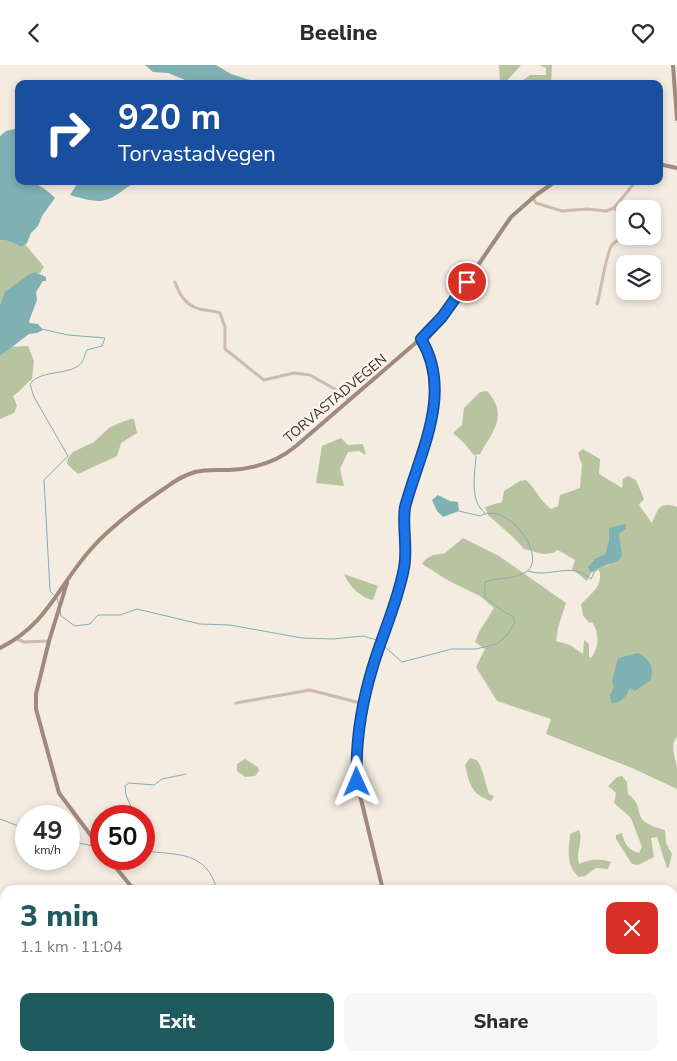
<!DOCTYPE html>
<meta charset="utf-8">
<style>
:root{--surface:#fff;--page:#f7f7f7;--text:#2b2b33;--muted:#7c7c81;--accent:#1f5a5e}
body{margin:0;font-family:"Nunito Sans",sans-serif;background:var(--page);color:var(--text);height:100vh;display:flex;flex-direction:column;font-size:19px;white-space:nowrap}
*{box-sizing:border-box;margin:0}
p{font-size:16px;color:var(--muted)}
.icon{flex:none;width:28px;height:28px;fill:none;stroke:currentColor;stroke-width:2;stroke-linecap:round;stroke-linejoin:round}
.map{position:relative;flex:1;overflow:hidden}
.details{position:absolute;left:0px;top:820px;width:678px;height:176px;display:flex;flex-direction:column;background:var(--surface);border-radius:15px 15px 0 0;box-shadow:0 2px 8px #0003}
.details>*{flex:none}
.guide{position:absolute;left:15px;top:15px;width:648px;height:105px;border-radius:10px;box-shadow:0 2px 8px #0003;background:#1a4fa0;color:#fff;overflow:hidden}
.controls{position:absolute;left:616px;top:135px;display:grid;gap:10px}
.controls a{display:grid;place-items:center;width:45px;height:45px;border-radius:10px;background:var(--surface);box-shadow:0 2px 8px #0003;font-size:25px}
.speed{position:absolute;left:15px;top:740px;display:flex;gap:10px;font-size:25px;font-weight:700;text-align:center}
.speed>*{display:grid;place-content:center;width:65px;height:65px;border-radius:50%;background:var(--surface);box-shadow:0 2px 8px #0003;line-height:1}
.speed small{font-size:12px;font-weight:400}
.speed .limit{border:8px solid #d22;background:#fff;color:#111}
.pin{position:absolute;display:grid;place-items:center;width:42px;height:42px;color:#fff;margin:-21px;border:2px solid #fff;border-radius:50%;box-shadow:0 1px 5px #0007}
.me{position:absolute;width:55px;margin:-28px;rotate:359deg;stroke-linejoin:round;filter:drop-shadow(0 0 4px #0008)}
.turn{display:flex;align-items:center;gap:18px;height:105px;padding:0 20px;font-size:22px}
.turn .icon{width:65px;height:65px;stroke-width:2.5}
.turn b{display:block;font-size:35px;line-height:42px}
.round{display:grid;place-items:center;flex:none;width:52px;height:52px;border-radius:10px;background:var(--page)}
.headline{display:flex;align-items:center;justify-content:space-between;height:85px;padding:0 20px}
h1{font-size:30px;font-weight:800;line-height:38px;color:var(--accent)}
.action{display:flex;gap:10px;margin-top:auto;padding:10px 20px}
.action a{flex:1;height:58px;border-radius:10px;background:var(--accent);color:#fff;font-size:20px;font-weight:800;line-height:58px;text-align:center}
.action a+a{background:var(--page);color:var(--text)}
header{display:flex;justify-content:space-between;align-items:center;height:65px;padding:0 20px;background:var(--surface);font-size:22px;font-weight:800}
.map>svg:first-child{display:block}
</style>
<header><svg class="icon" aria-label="back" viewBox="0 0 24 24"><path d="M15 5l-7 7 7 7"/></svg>Beeline<svg class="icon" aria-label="heart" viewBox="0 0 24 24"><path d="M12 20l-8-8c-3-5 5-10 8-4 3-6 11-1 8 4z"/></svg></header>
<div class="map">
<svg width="677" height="996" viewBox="0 0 677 996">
<rect width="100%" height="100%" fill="#f4ebe1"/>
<path fill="#b8c4a0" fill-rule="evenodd" d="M499 0H521L504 19H500Z
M539 0H552L551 19H518L530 10H546V3Z
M0 175 9 176 21 182 25 179 44 202 40 208H32L0 240Z
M28 281 34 296 32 314C25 319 21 326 13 331L17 341 14 348 0 354V291L11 282Z
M487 326C509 351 493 365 480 389L474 390 463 377 453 368 462 360 464 343 480 327Z
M130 354H134L137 368 121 378 117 391 78 409 67 399 68 393 73 387 94 377 110 362Z
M341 373 348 380 363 379 366 390 359 386 348 387 340 404 344 421 316 418 322 381Z
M583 384 600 394 599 409 622 423 623 414 628 411 636 415 644 434 639 440 652 458C658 444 659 436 677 442V672C669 681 676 694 677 703 677 710 677 717 677 724L632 703 546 669 551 654 497 636 476 602 485 584 475 577 479 567 494 543 480 531 449 516 422 499C429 489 435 490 445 488L463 473 499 491 566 538 558 563 556 576 570 580 583 589 584 575 589 579V592L591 593C599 582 600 569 592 557L589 558 583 550 581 539C591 529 604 520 599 505L591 508 587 516 572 504 575 495 558 485 553 488 543 489 524 484 515 474 488 450 485 442 502 437 504 426 520 416 526 415C536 424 540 436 551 444L558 441 560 430 580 423 582 400 578 388ZM609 463 626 464 619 469 609 500 590 506 596 493 605 489 609 475Z
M344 509 378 521 373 535C361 533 349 521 344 509Z
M470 693 477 695C484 706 485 718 489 729L494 731 491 736C470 728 470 720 465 700Z
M245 694 258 702 259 706 255 711 245 712 237 706V699Z
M622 711 627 717 628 729C649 745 626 755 665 765L666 778 672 789 669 802 667 803 657 772 651 773 654 792 638 800 632 799 616 774V770L622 768C624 778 629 786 639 788L642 782 631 753 614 738 616 728 608 721 617 712Z
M579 765C584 775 575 788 579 799 591 794 598 793 611 797L608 804 596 803 585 811 579 812C565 800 569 785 570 769Z"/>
<path fill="#7fb0b2" d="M145 0H216L231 9 250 15H281L293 19H195L168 8 153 7Z
M19 63V116C34 116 43 121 55 133L42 151 38 161 31 168 27 178 21 182 9 176 0 175V71L6 66Z
M79 116H136C107 137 106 141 70 130Z
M35 207 46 212V216H43L36 227 37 235 29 256 30 258 38 259 43 265 37 268 29 269 0 291V240L5 227 28 210Z
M438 430 450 436 458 437 459 446 443 452 437 446 432 435Z
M626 459V464L619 469 622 490 619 495 590 507 588 502 596 493 605 489 609 475V463Z
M638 588C652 596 653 600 651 615L635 626 630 623C626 632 621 638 611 638L610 630 614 622 612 616 618 593Z"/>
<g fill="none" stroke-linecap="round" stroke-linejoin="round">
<path stroke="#7fb0b2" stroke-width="1" d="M42 264 68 270 105 273 102 281 87 285C85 289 84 294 82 297 73 311 40 304 30 319L34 332 68 391 44 415 50 526 54 530
M476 391C475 409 469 436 485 448
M528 506C545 512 560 503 577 506 582 507 587 511 591 514L595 506
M57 533 59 541
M60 545 61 551 75 561 90 559 98 550H120L137 544 200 559 230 560 302 573 333 574 363 571 377 575 402 597 452 584H476L497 579 507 570 515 558 513 551 504 547 485 532V517C498 512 514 515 526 507 549 492 507 435 480 451L459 446
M135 751 126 730 125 721 129 718 154 720 162 714 186 709
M0 754 26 764
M69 776 98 782
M144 786C178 790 207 786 217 825
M302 991 304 996"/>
<path stroke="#cdbbac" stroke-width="3" d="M532 132 536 138 562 146 587 144 606 146 614 143 636 116
M614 143 625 151
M175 217C180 232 188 243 205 245 210 246 215 246 220 248L225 262V284L264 315 294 308 310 310 340 327 349 335
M597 239C601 227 606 187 612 180 616 176 621 173 625 169
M17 574 24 577 49 576
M236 638 310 625 364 639"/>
<path stroke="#a18a7d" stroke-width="4" d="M673 0 677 54
M659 99 677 103
M67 518 49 576 36 629V644L59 728 101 784
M0 583C48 559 58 521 91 484 113 459 141 439 168 421 176 415 185 410 195 407 206 404 218 405 229 405 253 404 277 397 296 381L426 269 448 244 511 152 536 130 556 116
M109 794 134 825
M383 825 359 726 357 686 369 614 404 501 406 480 404 451 405 442C419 388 454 328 421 274
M387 991 388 996
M38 996 40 991"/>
</g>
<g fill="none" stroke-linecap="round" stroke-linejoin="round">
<g stroke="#114b97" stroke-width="12">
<path id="route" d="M357 717C355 678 362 637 373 601 383 568 398 536 404 503 408 482 402 462 405 442 419 389 454 328 421 274L442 252 467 217"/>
</g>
<use href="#route" stroke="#1a73e8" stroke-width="9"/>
</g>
<g text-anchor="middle" stroke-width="5" stroke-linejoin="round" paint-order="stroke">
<g font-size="14" fill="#3b302b" stroke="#fbf5ee">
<text transform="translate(335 333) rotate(-40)" y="5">TORVASTADVEGEN</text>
</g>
</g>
</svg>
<div class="controls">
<a><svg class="icon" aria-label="search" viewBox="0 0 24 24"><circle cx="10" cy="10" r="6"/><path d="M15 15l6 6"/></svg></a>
<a><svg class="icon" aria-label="layers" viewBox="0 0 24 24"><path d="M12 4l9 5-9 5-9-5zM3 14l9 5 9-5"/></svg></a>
</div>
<div class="speed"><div>49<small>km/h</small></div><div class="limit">50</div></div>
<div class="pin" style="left:467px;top:217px;background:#d93025"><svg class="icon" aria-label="arrive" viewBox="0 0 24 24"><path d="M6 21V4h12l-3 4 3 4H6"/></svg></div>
<svg class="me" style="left:357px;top:717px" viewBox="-20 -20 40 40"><path d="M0-17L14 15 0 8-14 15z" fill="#1a73e8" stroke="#fff" stroke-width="4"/></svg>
<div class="guide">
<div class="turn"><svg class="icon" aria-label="right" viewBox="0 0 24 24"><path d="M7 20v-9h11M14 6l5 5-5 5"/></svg><div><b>920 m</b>Torvastadvegen</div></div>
</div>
<section class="details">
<div class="headline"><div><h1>3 min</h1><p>1.1 km · 11:04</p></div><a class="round" style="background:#d93025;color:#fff"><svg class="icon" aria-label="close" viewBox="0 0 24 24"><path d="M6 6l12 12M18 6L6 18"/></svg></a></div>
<div class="action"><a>Exit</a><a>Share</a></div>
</section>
</div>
